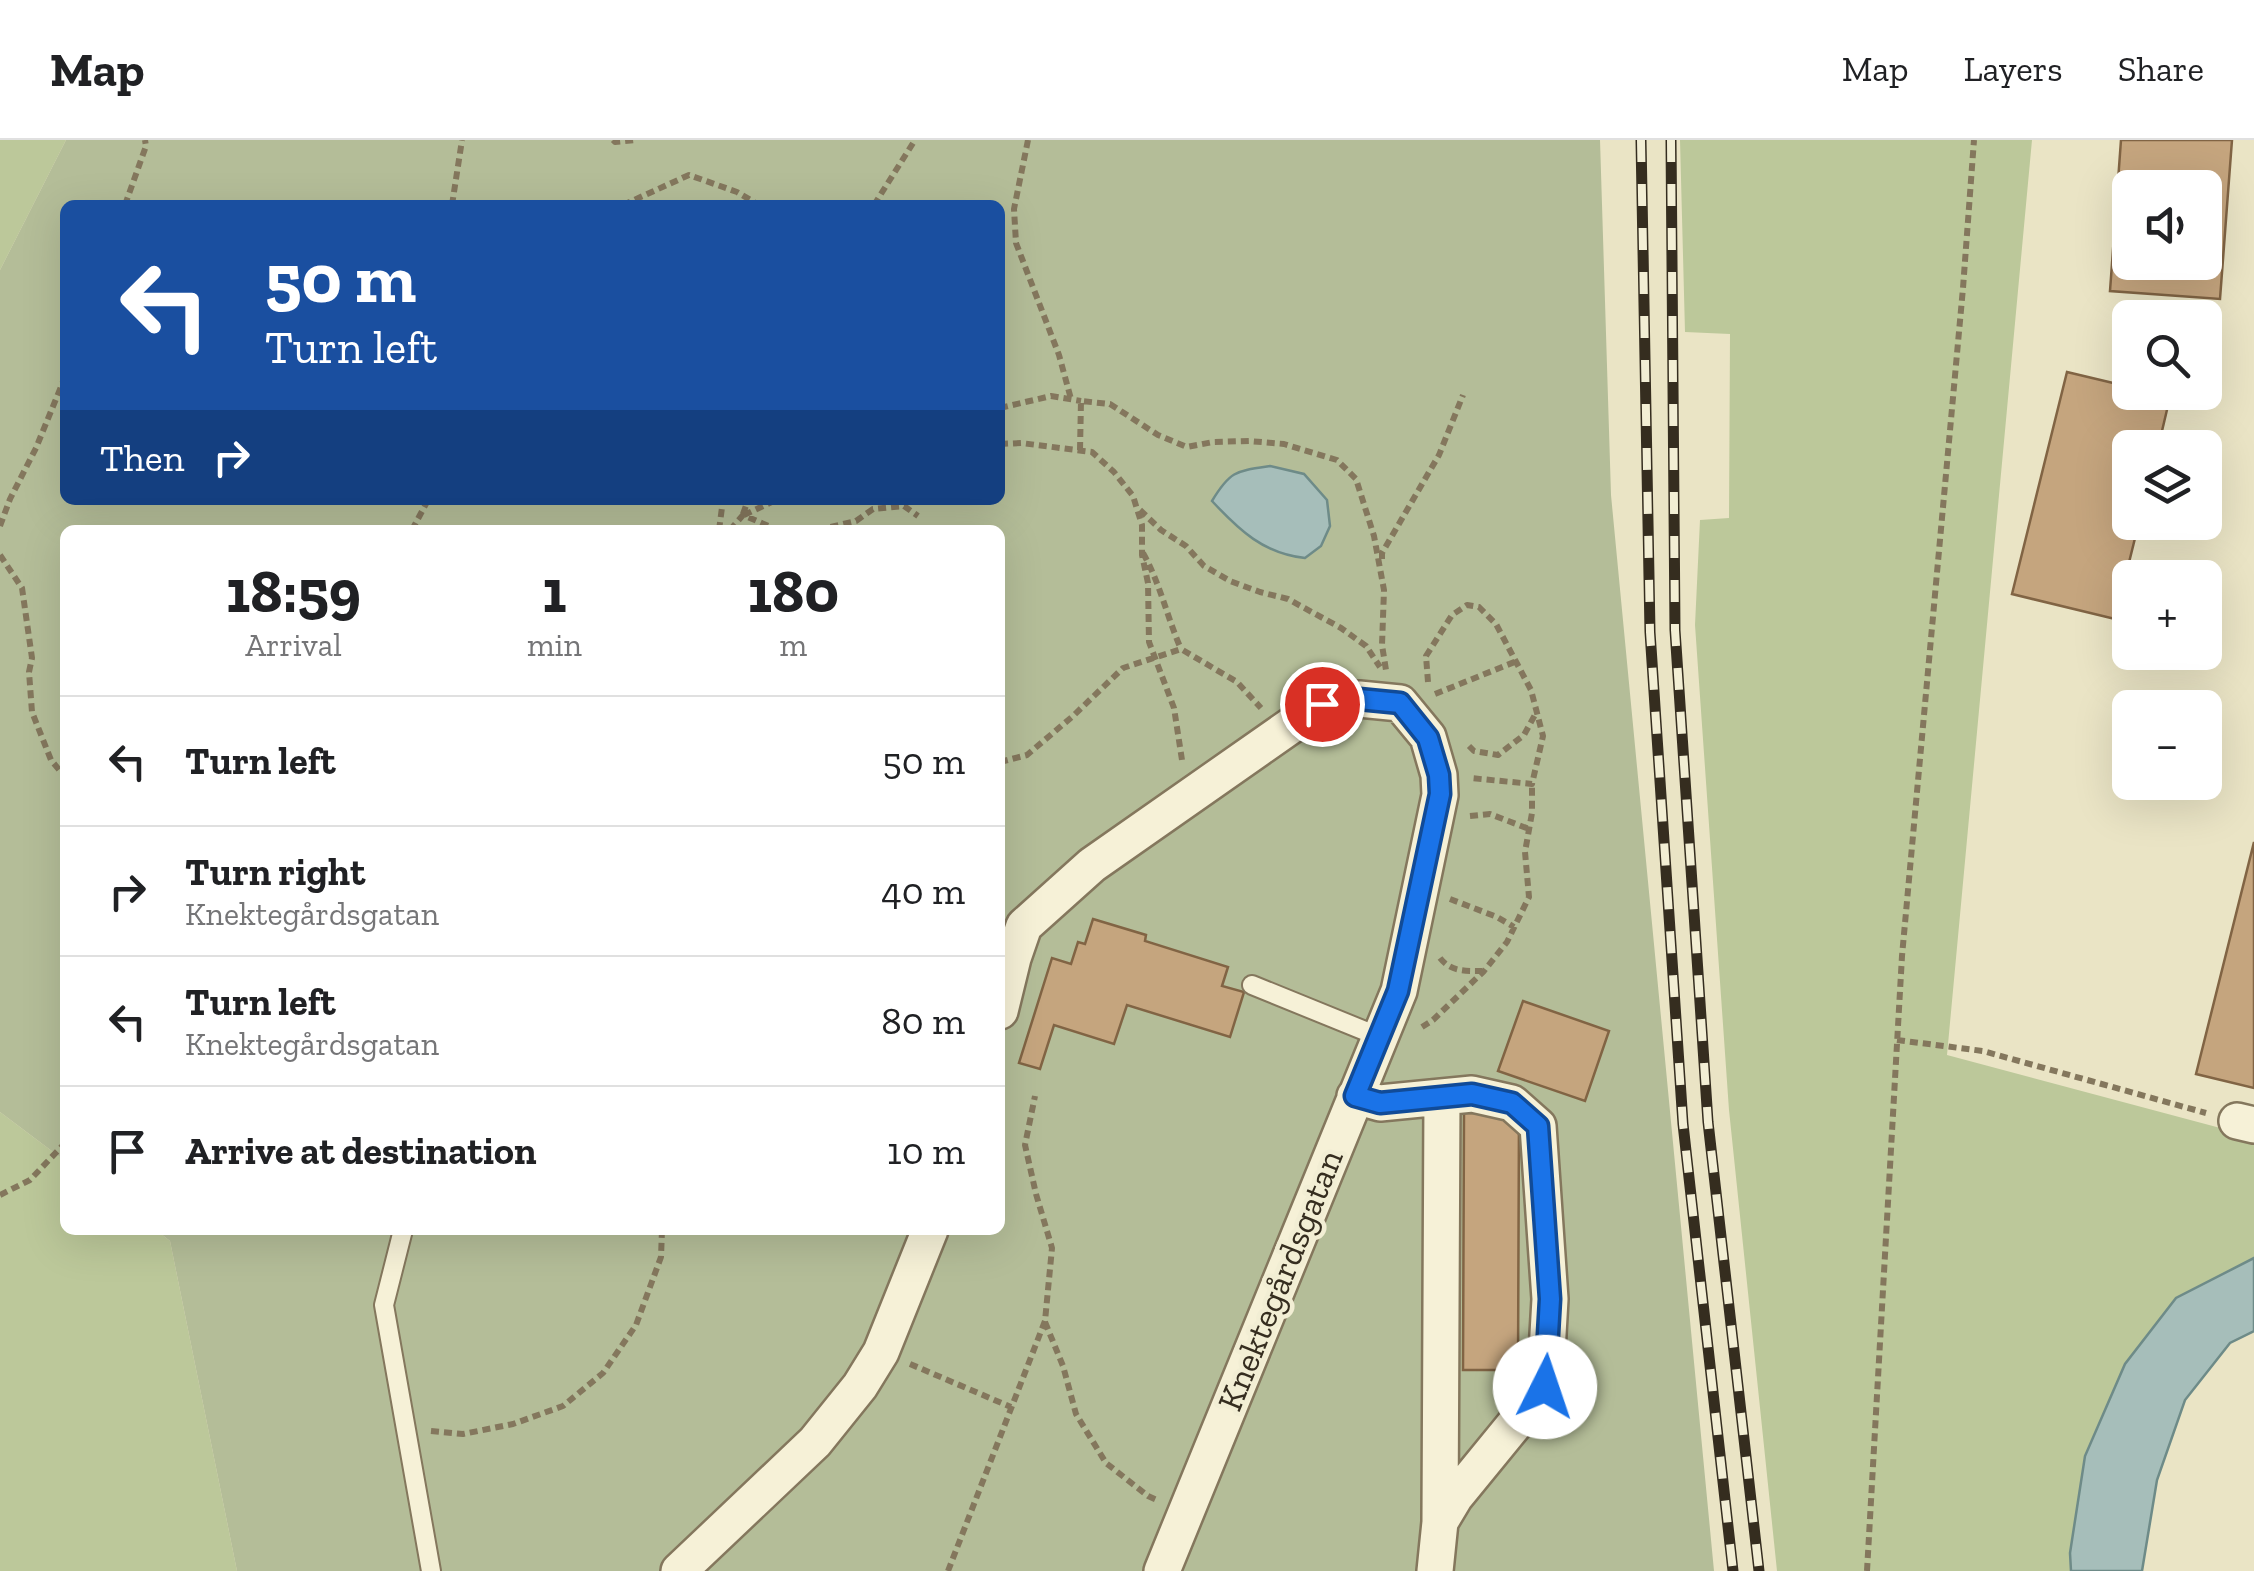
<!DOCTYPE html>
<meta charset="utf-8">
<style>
:root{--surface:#fff;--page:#f6f6f6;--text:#202124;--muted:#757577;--line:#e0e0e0}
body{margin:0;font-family:"Zilla Slab",serif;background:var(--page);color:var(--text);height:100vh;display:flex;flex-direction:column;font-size:38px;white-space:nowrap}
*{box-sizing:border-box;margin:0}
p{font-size:32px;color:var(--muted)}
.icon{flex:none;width:55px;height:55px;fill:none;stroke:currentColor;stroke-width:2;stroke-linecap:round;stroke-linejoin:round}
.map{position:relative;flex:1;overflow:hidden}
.details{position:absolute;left:60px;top:385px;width:945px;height:710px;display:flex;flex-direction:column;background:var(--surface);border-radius:15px;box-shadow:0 10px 40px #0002}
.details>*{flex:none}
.hud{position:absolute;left:60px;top:60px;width:945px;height:305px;border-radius:15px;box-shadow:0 10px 40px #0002;background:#1a4fa0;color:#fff;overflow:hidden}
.tools{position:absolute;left:2112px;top:30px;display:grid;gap:20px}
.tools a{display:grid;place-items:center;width:110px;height:110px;border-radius:15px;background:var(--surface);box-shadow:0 10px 40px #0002;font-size:50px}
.pin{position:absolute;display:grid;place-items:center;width:85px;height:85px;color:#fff;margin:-42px;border:5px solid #fff;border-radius:50%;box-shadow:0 2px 10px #0007}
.me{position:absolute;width:110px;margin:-55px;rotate:4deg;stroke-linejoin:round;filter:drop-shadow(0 0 8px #0008)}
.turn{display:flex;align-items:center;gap:35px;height:210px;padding:0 40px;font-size:45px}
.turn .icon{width:130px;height:130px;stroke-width:2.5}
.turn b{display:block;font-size:70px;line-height:85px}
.then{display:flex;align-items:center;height:95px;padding:0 40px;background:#0003;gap:20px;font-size:38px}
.eta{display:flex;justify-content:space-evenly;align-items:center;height:170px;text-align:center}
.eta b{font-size:60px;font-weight:700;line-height:70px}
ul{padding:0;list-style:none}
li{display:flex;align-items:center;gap:30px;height:130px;padding:0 40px;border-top:2px solid var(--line)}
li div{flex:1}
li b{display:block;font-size:38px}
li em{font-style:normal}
header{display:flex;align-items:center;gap:60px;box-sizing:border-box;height:140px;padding:0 50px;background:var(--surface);border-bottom:2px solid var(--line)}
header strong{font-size:48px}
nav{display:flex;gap:55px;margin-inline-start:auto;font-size:35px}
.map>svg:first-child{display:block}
</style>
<header>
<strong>Map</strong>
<nav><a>Map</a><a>Layers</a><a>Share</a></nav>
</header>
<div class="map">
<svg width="2254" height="1431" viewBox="0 0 2254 1431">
<rect width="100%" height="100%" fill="#eae4c5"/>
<path fill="#bcc89a" d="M0 0H66L0 130Z
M1680 0H2032L1947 915 2254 997V1118L2249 1120 2070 1413 2071 1431H1777L1729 970 1695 485 1700 380 1729 378 1730 194 1685 192Z
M0 972 65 1021V1090H156L170 1101 237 1431H0Z"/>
<path fill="#b4bd98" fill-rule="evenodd" d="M66 0H1600L1611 355 1714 1431H237L170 1101 156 1090H1000V390H65V1021L0 972V130ZM65 65H1000V360H65Z"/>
<path fill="#a6beba" stroke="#6e8b88" stroke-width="2.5" d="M1270 326 1304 334 1327 360 1330 386 1321 406 1305 418C1264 414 1239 390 1212 361 1230 331 1236 331 1270 326Z
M2254 1118V1191L2230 1203 2185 1260 2157 1340 2142 1431H2071L2070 1413 2085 1316 2125 1224 2176 1158Z"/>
<path fill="#c5a57e" stroke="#816444" stroke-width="2.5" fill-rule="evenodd" d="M2121 0H2232L2220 159 2110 151ZM2130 48H2205V122H2130Z
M2067 232 2130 247V252H2150L2170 257 2158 308H2130V382H2139L2115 479 2012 454Z
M2254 702V948L2196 934Z
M1093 779 1146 795 1145 801 1228 827 1222 846 1244 852 1230 897 1127 865 1114 904 1054 885 1040 929 1019 923 1052 818 1071 824 1078 802 1085 804Z
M1523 861 1609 891 1585 961 1498 931Z
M1464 973H1519L1518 1230H1463Z"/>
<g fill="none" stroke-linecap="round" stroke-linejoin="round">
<g stroke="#84775d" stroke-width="22">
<path id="lane" d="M1252 845 1380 897
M403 1090 384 1165 431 1431"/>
</g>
<g stroke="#84775d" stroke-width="40">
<path id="street" d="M1000 871 1013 818 1024 786 1092 725 1322 564 1359 559 1400 563 1428 597 1439 635 1440 655 1399 851 1162 1431
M1355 956 1380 963 1472 954 1512 963 1538 986 1550 1159 1545 1247 1455 1357 1440 1382 1435 1431
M2237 981 2254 985
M1440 1381 1442 957
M679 1431 815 1302 860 1246 881 1212 930 1090"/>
</g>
<path stroke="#84775d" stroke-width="6" stroke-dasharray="8 5" stroke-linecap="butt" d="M613 0 615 2 635 0
M1028 0 1014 69 1016 103 1059 215 1071 259
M125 65 146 6 145 0
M452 65 462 0
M623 65 689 35 737 52 759 65
M874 65 915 0
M1000 268 1051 256 1081 261
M1000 304 1021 303 1092 312 1114 332 1133 356 1142 385V415L1148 443 1149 502 1174 568 1182 620
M1080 310 1081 261 1110 264 1158 295 1187 307 1213 302 1249 301 1284 304 1337 320 1356 339 1374 396 1384 450 1382 505 1386 530
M1140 370 1161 390 1186 406 1204 426 1230 441 1260 452 1288 459 1341 488 1366 506 1380 527
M743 374 748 360
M744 375 776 360
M0 386 10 359 36 308 65 237
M412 390 428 360
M719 390 723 360
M730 390 743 375 778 390
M818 390 856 381 873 369 904 366 918 376
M1143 413C1160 443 1167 477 1181 509
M0 415 22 448 32 518 29 532 32 572 51 620 65 637
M1382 419V413L1439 315 1463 255
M1428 542 1426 516 1452 475 1467 465 1479 467 1496 484 1531 550 1543 596 1532 644 1470 638
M1435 554 1517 521
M1469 606 1474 611 1498 615 1524 595 1537 571
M1000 622 1027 615 1073 576 1123 528 1181 509 1237 542 1261 568
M1470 676 1490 674 1529 689
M1450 759 1497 777 1514 787
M1440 818C1451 832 1465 831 1482 831
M1422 887 1433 880 1484 831 1507 802 1529 757 1525 712 1532 673V644
M1897 900 1983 911 2206 973
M0 1055 30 1040 65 1003
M1045 1182 1063 1226 1076 1274 1106 1323 1148 1356 1157 1360
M910 1224 1011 1267
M431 1291 463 1294 513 1284 563 1266 603 1233 636 1185 661 1117 662 1090
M948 1431 1045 1181 1052 1108 1036 1054 1025 1005 1035 956
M1867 1431 1902 816 1963 148 1974 0"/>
<use href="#lane" stroke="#f6f1d7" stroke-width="18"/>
<use href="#street" stroke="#f6f1d7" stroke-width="35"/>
<g stroke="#352d1f" stroke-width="11">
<path id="rail" d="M1641 0 1650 492 1683 984 1733 1431
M1671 0 1675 490 1708 982 1759 1431"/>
</g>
<use href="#rail" stroke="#f2eed4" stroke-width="8" stroke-dasharray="22" stroke-linecap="butt"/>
</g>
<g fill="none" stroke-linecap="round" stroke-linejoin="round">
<g stroke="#114b97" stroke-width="25">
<path id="route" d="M1322 564 1359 559 1400 563 1428 598 1439 635 1440 654 1398 851 1355 956 1380 963 1472 954 1512 963 1538 986 1550 1159 1545 1247"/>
</g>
<use href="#route" stroke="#1a73e8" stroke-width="18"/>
</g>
<g text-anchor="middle" stroke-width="9" stroke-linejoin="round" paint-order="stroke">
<g font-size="35" fill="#352d1f" stroke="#f2eed4">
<text transform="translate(1280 1140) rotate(-68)" y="12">Knektegårdsgatan</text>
</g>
</g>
</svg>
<div class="tools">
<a><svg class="icon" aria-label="sound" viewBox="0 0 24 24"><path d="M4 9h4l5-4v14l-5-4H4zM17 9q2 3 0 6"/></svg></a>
<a><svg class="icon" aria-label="search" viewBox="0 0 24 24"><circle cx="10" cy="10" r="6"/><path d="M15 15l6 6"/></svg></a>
<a><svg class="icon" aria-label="layers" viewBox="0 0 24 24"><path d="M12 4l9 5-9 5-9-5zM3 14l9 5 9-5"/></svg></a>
<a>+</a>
<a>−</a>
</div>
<div class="pin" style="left:1322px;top:564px;background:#d93025"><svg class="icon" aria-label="arrive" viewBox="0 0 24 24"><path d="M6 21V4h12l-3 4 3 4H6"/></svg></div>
<svg class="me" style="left:1545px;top:1247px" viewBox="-20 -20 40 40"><circle r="19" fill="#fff"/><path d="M0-13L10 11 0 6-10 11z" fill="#1a73e8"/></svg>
<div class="hud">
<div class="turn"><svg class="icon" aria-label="left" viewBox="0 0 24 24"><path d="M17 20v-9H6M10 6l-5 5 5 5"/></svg><div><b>50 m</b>Turn left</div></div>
<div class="then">Then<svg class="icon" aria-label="right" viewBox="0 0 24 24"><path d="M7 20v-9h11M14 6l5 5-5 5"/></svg></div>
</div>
<section class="details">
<div class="eta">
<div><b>18:59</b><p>Arrival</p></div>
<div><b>1</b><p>min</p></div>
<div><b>180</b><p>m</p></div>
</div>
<ul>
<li><svg class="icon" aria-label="left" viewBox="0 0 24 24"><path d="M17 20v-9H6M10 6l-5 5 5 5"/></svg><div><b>Turn left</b></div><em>50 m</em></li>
<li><svg class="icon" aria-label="right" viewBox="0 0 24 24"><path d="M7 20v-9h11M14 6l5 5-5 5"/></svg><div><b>Turn right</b><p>Knektegårdsgatan</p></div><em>40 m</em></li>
<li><svg class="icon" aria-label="left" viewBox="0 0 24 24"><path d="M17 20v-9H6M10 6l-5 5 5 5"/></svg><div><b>Turn left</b><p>Knektegårdsgatan</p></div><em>80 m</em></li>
<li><svg class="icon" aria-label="arrive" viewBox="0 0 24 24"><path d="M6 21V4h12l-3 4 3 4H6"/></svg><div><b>Arrive at destination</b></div><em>10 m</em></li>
</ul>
</section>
</div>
